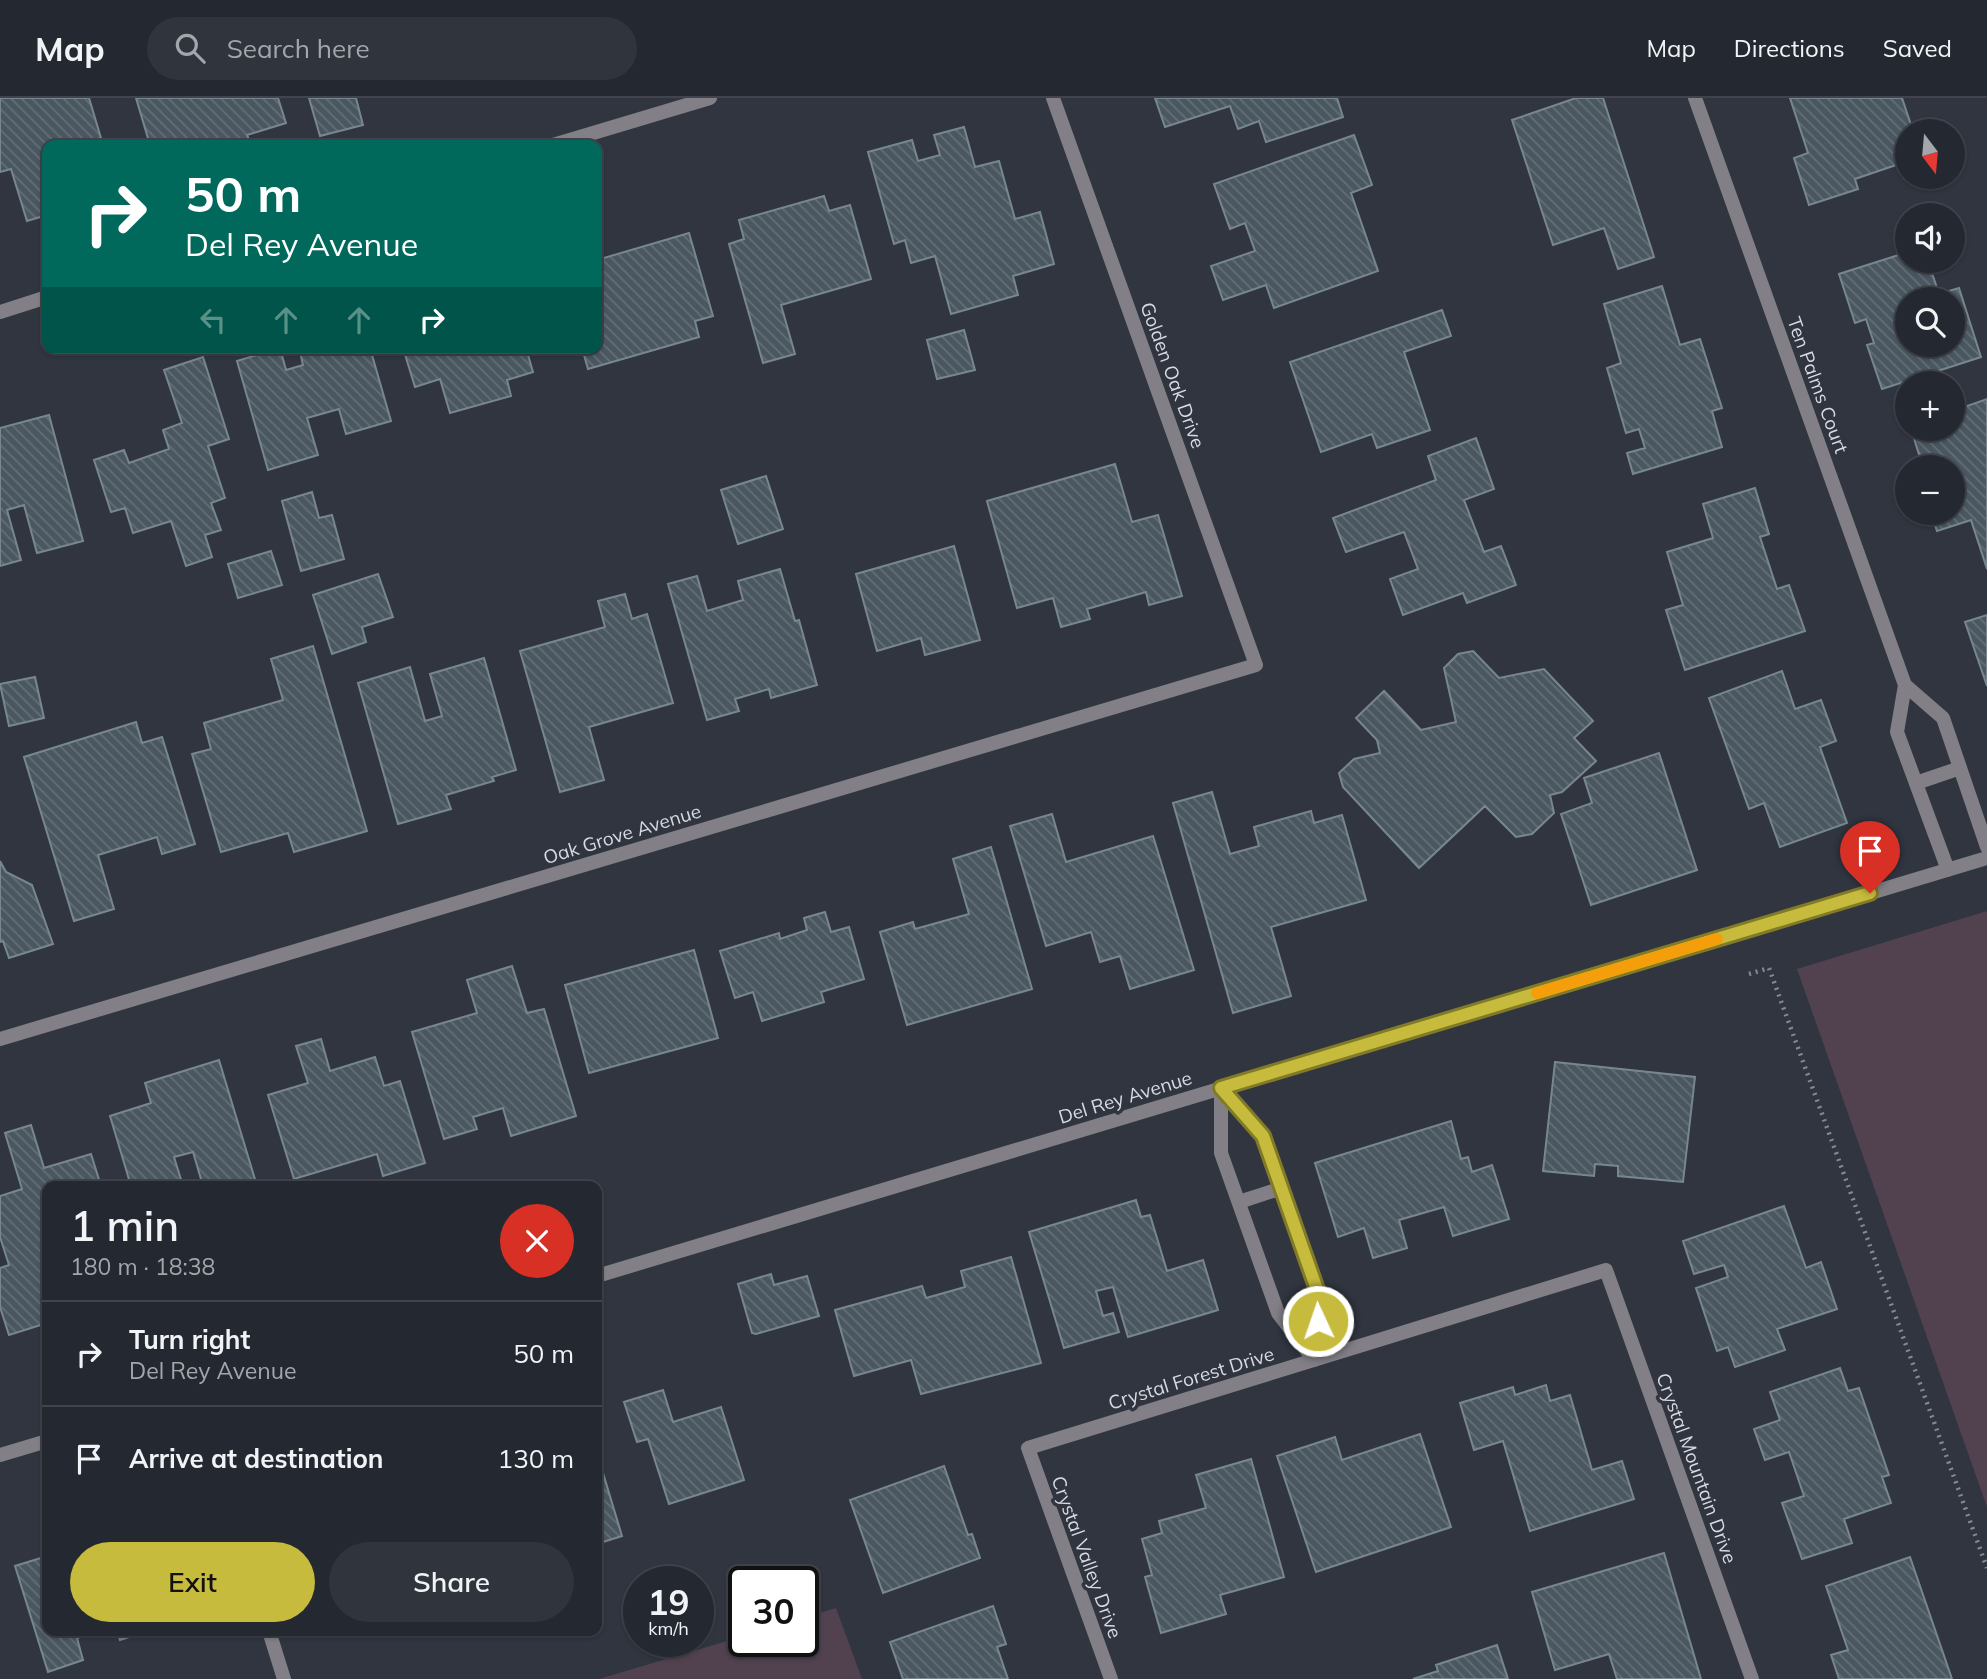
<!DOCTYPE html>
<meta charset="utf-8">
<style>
:root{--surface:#242830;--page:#30343c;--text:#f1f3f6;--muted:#a3a6ab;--line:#41444c;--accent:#c6bb3c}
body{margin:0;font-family:Mulish,sans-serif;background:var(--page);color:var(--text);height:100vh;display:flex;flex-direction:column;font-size:26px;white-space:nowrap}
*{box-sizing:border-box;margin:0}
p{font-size:23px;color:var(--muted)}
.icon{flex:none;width:38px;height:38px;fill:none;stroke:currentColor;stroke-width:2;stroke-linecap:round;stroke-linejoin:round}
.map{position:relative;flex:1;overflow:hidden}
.details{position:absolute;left:42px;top:1083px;width:560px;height:455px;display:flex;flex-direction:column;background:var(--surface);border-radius:14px;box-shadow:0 2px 5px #0004,0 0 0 2px var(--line)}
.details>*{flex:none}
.hud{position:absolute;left:42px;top:42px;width:560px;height:214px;border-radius:14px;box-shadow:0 2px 5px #0004,0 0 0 2px var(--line);background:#00695c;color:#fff;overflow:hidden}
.needle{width:46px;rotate:164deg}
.controls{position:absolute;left:1895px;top:21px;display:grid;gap:14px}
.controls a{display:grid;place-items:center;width:70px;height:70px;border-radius:50%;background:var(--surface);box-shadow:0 2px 5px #0004,0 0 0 2px var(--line);font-size:35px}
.speed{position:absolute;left:623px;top:1468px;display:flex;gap:14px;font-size:35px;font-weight:700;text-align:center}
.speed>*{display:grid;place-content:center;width:91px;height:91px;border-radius:50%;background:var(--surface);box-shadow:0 2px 5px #0004,0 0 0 2px var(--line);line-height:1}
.speed small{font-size:18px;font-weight:400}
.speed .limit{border:4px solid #111;border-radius:10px;background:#fff;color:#111}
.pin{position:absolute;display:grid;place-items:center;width:60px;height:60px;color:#fff;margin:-72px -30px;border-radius:50% 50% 50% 0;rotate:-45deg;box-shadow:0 0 7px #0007}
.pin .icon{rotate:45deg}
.me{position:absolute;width:77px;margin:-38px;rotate:357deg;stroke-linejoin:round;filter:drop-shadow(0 0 5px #0008)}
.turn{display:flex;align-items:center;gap:24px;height:147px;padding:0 28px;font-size:32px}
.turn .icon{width:91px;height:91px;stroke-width:2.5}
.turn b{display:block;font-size:49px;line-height:60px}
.lanes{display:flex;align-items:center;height:66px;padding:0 28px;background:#0003;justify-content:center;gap:35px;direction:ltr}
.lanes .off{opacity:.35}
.round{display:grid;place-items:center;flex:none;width:74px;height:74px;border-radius:37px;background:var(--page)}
.headline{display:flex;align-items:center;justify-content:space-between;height:119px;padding:0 28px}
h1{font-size:42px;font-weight:600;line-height:52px}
.cta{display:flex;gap:14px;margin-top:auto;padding:14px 28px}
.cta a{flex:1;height:80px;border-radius:42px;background:var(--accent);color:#111;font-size:28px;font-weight:600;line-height:80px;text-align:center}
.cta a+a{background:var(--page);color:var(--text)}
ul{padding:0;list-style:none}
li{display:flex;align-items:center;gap:21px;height:105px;padding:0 28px;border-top:2px solid var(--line)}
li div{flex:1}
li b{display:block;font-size:26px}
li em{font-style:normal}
header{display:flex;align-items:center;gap:42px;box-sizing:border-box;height:98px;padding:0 35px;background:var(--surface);border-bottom:2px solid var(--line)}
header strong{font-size:33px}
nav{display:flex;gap:38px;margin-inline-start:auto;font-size:24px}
.search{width:490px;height:63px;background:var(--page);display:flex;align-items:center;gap:18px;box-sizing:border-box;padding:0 24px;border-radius:38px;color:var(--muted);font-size:26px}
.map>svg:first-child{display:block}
</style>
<header>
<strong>Map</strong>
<div class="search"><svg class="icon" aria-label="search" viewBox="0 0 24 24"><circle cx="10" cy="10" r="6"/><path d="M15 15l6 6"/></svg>Search here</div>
<nav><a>Map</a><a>Directions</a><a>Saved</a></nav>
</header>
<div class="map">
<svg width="1987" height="1581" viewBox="0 0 1987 1581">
<defs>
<pattern id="building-back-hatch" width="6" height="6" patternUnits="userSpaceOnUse" patternTransform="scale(1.75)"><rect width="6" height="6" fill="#4a5760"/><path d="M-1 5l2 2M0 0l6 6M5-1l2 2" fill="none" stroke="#636f76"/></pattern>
</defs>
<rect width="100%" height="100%" fill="#303540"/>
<path fill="#52424f" d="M1987 813V1409L1797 871Z
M836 1510 862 1581H599L744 1538V1544H803V1520Z"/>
<path fill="url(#building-back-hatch)" stroke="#78878f" stroke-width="2" fill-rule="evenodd" d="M0 0H89L101 40 78 47H47V117L27 123 11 71 0 74Z
M136 0H278L286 25 247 37 250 44 240 47H219L218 43 205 47H150Z
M309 0H356L363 27 320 38Z
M1155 0H1337L1343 19 1266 44 1259 23 1238 31 1230 8 1165 29Z
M1576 0H1603L1654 159 1618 171 1604 130 1553 147 1512 22Z
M1790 0H1902L1913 33H1908V63L1855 81 1858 91 1809 107 1794 60 1808 55Z
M964 29 975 69 999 63 1015 121 1040 114 1054 166 1013 178 1018 197 951 216 935 158 911 165 905 142 894 146 868 54 912 42 918 63 940 57 934 37Z
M1354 37 1372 87 1351 95 1378 173 1274 210 1266 187 1223 202 1211 168 1255 153 1245 125 1230 131 1214 86Z
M824 98 829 113 850 107 871 181 781 207 795 256 763 265 729 146 744 141 739 122Z
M689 135 713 218 695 223 699 239 588 271 582 250H597V162Z
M1908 154V163H1928L1939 196 1959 190 1981 259 1882 291 1867 247 1874 245 1866 221 1855 225 1839 176ZM1908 201H1953V247H1908Z
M1662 188 1680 247 1700 241 1722 310 1712 313 1722 349 1633 376 1627 355 1645 350 1639 331 1626 335 1607 270 1621 265 1604 206Z
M1442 212 1451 238 1404 254 1430 332 1377 350 1372 336 1321 354 1290 264Z
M964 232 975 272 937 281 927 242Z
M280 250 286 272 303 267 299 250H370L391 323 346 336 339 311 307 320 318 357 268 372 237 263Z
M403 250H526L533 274 507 282 511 298 450 315 440 281 415 289Z
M203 259 229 341 208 348 225 400 211 405 221 432 205 437 212 459 186 468 171 423 133 435 125 410 111 414 94 362 124 352 129 365 169 351 163 332 182 325 164 272Z
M1987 301V471L1971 422 1937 433 1931 415H1953V369H1923L1911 331H1953V313Z
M49 317 83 443 37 455 24 407 7 412 21 462 0 468V330Z
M1476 340 1494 391 1464 402 1484 454 1501 448 1516 487 1467 505 1463 495 1403 517 1390 481 1418 471 1404 434 1346 454 1333 420 1436 382 1428 358Z
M1115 366 1132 424 1158 417 1182 498 1149 507 1146 494 1087 511 1090 521 1061 529 1053 500 1017 510 987 403Z
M766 378 783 431 738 446 721 392Z
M1755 390 1769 436 1760 439 1777 491 1789 487 1805 533 1685 572 1666 512 1683 507 1667 454 1713 440 1703 406Z
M312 394 319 420 332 417 344 461 301 473 282 403Z
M954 448 980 542 925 557 921 540 877 553 856 476Z
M271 453 282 487 238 500 228 466Z
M780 471 795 523 799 522 817 587 771 600 769 591 735 601 739 613 707 622 668 486 697 478 707 513 743 502 738 483Z
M378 476 393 519 362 529 366 544 332 556 313 497Z
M625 496 632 521 647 516 673 605 589 629 604 682 560 694 520 553 605 529 598 503Z
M1987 517V588L1965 524Z
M313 548 367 733 294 754 288 735 221 754 192 656 211 651 204 625 283 602 271 561Z
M1473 553 1499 580 1544 571 1593 623 1574 640 1596 663 1562 694 1550 697 1554 715 1532 736 1516 739 1485 708 1419 770 1343 689 1339 675 1354 661 1380 655 1377 642 1356 620 1384 593 1421 632 1456 624 1444 570 1458 556Z
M484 560 516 672 492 679 494 683 446 697 451 711 398 726 358 585 410 569 425 623 442 618 430 576Z
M1782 573 1795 611 1821 602 1836 643 1820 649 1847 725 1780 749 1764 705 1749 711 1709 600Z
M35 579 44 620 9 628 0 586Z
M136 624 142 645 162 639 195 746 162 756 157 739 98 757 114 811 74 823 24 659Z
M1659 655 1697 772 1591 807 1561 716 1592 705 1584 680Z
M1212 694 1230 756 1259 748 1254 729 1311 713 1314 725 1342 717 1366 802 1271 829 1291 898 1233 915 1173 705Z
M1052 716 1066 764 1153 738 1194 872 1130 891 1120 858 1100 864 1091 834 1046 848 1010 728Z
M991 749 1032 891 907 927 880 834 913 824 915 831 969 816 953 761Z
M0 763 6 774 32 787 53 846 9 860 3 843 0 844Z
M825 814 831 834 849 829 864 881 821 894 824 904 762 923 753 894 735 900 720 853 779 835 780 841 807 832 804 820Z
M694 852 718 940 589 975 565 887Z
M512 868 527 915 544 911 576 1018 511 1038 503 1010 473 1019 477 1031 444 1041 412 934 477 915 467 882Z
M321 941 330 973 375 959 384 988 400 983 425 1065 383 1078 377 1056 294 1081 268 997 308 985 296 948Z
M219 962 257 1088H203L193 1054 174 1059 183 1088H131L110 1018 151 1005 145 985Z
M1555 964 1695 979 1683 1084 1618 1078V1068L1595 1066 1594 1078 1543 1073Z
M1451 1023 1461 1061 1468 1059 1472 1074 1492 1067 1509 1121 1453 1138 1444 1109 1399 1122 1407 1150 1373 1160 1364 1130 1338 1139 1315 1065Z
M31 1027 44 1070 91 1056 101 1088H47V1225L9 1237 0 1209V1170L9 1167 0 1139V1098L22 1091 5 1035Z
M1136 1102 1141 1119 1150 1117 1167 1173 1203 1162 1218 1212 1128 1239 1113 1189 1096 1193 1103 1218 1113 1215 1119 1234 1064 1250 1029 1134Z
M1784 1108 1806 1170 1821 1164 1837 1211 1777 1231 1785 1252 1735 1269 1728 1249 1717 1253 1696 1190 1728 1179 1724 1167 1694 1176 1683 1143Z
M1011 1159 1041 1265 921 1296 911 1262 854 1278 835 1212 922 1188 926 1200 965 1189 961 1173Z
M771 1176 774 1187 807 1178 819 1218 756 1236 752 1235 738 1186Z
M1840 1270 1848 1293 1859 1290 1889 1377 1882 1379 1891 1405 1844 1421 1852 1445 1802 1461 1782 1405 1804 1398 1789 1354 1765 1362 1754 1331 1780 1322 1770 1294Z
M1546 1287 1550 1303 1570 1297 1592 1372 1622 1363 1634 1401 1530 1433 1503 1343 1474 1352 1460 1305 1513 1289 1515 1297Z
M663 1292 673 1324 721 1309 744 1382 669 1406 648 1341 637 1344 624 1304Z
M1420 1336 1451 1429 1316 1474 1277 1358 1335 1339 1342 1362Z
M597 1355 622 1438 597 1446Z
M1251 1361 1284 1479 1220 1497 1226 1516 1161 1535 1145 1479 1152 1477 1142 1441 1162 1435 1159 1423 1206 1410 1196 1377Z
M944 1368 968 1437 972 1436 980 1460 883 1495 850 1402Z
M1664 1455 1701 1581H1617L1609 1556 1555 1572 1532 1494Z
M47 1458V1533H101L77 1540 83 1562 48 1574 15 1468Z
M1910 1459 1952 1581H1839L1831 1557 1848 1552 1826 1488Z
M993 1508 1006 1546 997 1549 1008 1581H903L890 1544Z
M117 1533H148L120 1542Z
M1497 1547 1508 1581H1413L1438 1573 1436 1567Z"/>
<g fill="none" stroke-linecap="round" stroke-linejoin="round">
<path stroke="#858992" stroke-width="4.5" stroke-dasharray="2 5" stroke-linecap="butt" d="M1749 876 1769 870 1987 1470"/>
<path stroke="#828086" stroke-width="14" d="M1916 685 1960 670
M1239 1104 1282 1090"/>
<path stroke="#828086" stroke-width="14" d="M1695 0 1905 587 1897 634 1948 772
M553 47 710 0
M0 214 47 199
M1905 587 1943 620 1987 749
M0 941 1256 567 1053 0
M1221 990 1263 1038 1320 1201 1314 1262
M1221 990V1055L1278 1215 1314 1262
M597 1178 1987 760
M0 1357 47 1343
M269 1533 284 1581
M1111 1581 1028 1350 1606 1172 1752 1581"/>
</g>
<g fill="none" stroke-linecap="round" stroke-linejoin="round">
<g stroke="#817a27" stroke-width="18">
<path id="route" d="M1318 1223 1320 1200 1263 1038 1221 990 1870 795"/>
</g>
<use href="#route" stroke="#c6bb3c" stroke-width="12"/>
<path stroke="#f59e0b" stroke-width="12" d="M1537 895 1717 841"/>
</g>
<g text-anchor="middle" stroke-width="7" stroke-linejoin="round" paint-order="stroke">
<g font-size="19" fill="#d7dae2" stroke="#303540">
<text transform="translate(1173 277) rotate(70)" y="7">Golden Oak Drive</text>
<text transform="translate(1818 287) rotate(70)" y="7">Ten Palms Court</text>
<text transform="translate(622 736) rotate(-17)" y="7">Oak Grove Avenue</text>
<text transform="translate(1125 999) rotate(-17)" y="7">Del Rey Avenue</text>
<text transform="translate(1191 1280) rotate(-17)" y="7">Crystal Forest Drive</text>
<text transform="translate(1697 1370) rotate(70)" y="7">Crystal Mountain Drive</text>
<text transform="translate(1087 1459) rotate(70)" y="7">Crystal Valley Drive</text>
</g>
</g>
</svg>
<div class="controls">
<a><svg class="needle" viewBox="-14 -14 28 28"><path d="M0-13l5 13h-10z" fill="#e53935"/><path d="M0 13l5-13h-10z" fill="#a3a6ab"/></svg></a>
<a><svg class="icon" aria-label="sound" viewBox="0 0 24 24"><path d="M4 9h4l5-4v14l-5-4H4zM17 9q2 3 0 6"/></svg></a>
<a><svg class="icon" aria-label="search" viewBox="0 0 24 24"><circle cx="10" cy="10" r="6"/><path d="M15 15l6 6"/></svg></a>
<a>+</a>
<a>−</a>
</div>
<div class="speed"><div>19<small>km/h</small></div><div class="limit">30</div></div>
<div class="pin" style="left:1870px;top:795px;background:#d93025"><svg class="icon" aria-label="arrive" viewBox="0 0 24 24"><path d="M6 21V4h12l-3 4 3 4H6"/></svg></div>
<svg class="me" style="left:1318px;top:1223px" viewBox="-20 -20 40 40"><circle r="17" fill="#c6bb3c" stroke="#fff" stroke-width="3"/><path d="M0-11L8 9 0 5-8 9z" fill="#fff"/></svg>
<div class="hud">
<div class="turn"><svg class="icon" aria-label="right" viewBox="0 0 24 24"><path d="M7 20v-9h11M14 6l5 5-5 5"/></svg><div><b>50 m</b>Del Rey Avenue</div></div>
<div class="lanes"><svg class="icon off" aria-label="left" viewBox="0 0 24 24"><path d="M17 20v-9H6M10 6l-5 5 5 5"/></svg><svg class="icon off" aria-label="ahead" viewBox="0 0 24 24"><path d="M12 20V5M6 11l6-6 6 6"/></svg><svg class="icon off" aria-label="ahead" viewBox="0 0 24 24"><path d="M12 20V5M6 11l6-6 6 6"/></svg><svg class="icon" aria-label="right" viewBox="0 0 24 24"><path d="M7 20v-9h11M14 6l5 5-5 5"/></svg></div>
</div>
<section class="details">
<div class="headline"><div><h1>1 min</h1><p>180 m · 18:38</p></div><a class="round" style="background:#d93025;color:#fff"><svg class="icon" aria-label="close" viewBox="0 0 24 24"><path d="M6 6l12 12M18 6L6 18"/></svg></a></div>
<ul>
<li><svg class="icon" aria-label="right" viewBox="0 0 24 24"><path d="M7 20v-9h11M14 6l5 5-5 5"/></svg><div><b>Turn right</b><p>Del Rey Avenue</p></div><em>50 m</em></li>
<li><svg class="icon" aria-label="arrive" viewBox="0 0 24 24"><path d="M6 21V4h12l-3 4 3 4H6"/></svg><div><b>Arrive at destination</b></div><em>130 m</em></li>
</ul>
<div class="cta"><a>Exit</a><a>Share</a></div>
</section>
</div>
